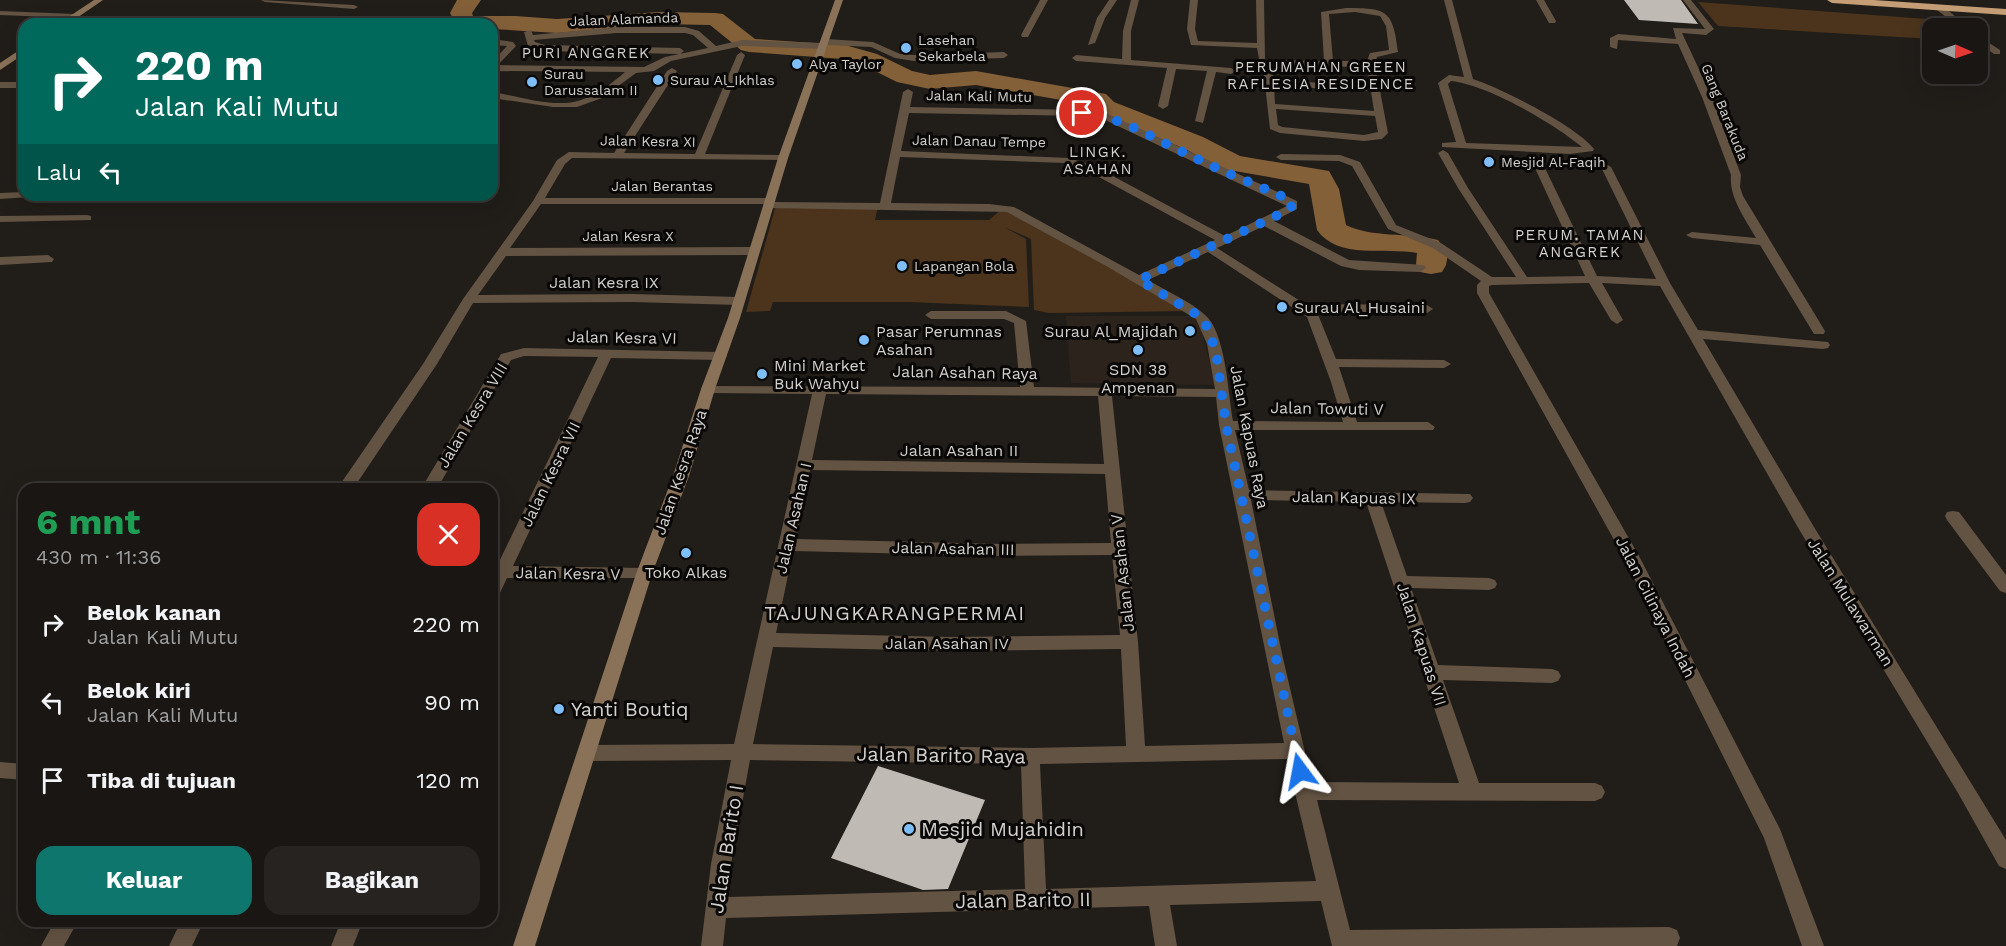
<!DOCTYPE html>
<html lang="id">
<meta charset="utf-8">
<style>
:root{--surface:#191613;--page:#262321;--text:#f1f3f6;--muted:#9f9fa0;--line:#373533;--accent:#0f766e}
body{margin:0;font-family:"Work Sans",sans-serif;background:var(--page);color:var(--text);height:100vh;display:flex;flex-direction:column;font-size:22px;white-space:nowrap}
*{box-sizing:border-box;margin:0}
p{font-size:20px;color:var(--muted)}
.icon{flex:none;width:33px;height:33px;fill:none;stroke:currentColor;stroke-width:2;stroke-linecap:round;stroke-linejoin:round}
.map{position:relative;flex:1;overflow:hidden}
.sheet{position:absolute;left:18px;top:483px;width:480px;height:444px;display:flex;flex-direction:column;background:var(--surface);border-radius:18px;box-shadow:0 6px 24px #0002,0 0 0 2px var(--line)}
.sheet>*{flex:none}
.banner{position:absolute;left:18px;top:18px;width:480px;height:183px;border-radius:18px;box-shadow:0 6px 24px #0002,0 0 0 2px var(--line);background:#00695c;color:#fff;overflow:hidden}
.needle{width:39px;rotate:92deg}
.controls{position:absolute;left:1922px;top:18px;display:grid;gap:12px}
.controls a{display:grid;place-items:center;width:66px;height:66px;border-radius:12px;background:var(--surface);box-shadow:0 6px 24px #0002,0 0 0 2px var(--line);font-size:30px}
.pin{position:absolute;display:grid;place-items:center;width:51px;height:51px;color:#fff;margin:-26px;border:3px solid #fff;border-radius:50%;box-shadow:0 2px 6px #0007}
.me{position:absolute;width:66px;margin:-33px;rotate:347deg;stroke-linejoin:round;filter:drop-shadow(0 0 4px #0008)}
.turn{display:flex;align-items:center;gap:21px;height:126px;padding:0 18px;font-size:27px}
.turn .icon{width:78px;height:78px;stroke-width:2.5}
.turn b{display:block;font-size:42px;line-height:51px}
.then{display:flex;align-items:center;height:57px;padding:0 18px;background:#0003;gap:12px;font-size:22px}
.round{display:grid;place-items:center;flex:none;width:63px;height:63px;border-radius:18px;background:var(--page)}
.overview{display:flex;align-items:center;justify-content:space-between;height:102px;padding:0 18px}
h1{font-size:36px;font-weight:700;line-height:45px;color:#1e9e55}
.primary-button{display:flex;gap:12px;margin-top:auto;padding:12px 18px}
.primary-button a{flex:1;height:69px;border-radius:18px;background:var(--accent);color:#fff;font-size:24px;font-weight:700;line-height:69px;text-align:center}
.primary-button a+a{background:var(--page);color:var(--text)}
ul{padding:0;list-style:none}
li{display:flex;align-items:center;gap:18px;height:78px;padding:0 18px}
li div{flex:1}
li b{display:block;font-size:22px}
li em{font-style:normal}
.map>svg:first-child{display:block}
</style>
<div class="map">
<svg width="2006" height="946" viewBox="0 0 2006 946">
<rect width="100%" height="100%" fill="#211d19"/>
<path fill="#2c241c" d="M1066 316H1198L1215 385 1071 383Z"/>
<path fill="#4b341b" d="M1698 2 1927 19 1940 28H1932V39L1718 26Z
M776 205 878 206 875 220H989L1003 208 1080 247 1185 311 1049 313 1034 310 1031 239 1004 227 1026 239 1029 307 908 302H773L770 311 746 312Z"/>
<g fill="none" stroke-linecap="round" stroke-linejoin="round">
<path fill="#846039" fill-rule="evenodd" d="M457 0H481L472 13 473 16H515L557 19 659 12 715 13 723 14 755 39 845 45 877 54 912 71 930 75 976 71 1106 94 1114 102 1203 137 1240 156 1329 171 1339 189 1346 225C1372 238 1407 232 1438 240L1448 254 1446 265 1442 272 1431 274 1420 272 1416 265 1417 253C1386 247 1338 260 1317 230L1309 184 1223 169 1185 149 1096 112 1089 105 976 85 930 89 897 82 861 64 843 59 749 52 741 50 710 25 659 24 557 33 492 29V24H456L450 13Z"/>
</g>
<path fill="#bfbab4" d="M1624 0H1681L1698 24 1639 20Z
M878 766 985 800 948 889 923 890 831 858Z"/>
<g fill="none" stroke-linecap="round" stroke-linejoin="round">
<path fill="#635343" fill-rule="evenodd" d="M261 0 354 5 358 7 354 9 265 2Z
M1040 0H1048L1028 37H1022L1021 35Z
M1109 0H1117L1105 18 1095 43 1088 45 1097 18Z
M1131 0H1139L1131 31V60L1231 68 1236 71 1231 74 1216 72 1203 123 1195 121 1207 71 1176 69 1168 106 1163 109 1158 106 1167 68 1076 61 1072 58 1076 55 1122 59 1123 31Z
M1190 0H1198L1195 29 1198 41 1257 43 1256 0H1264L1265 59H1259L1257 48 1191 45 1187 29Z
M1444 0H1452L1473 79C1501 88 1578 127 1594 149L1593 151 1570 154 1442 147V143L1456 142 1438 83 1449 75 1464 77ZM1451 81C1488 85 1553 123 1582 147L1466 143 1448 84Z
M1536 0H1544L1556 21 1555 23H1549Z
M1683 0H1691L1714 29 1706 35 1682 33 1712 97 1741 175 1740 187 1743 196 1825 331 1824 334H1814L1760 245 1692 238 1686 235 1692 232 1756 238C1745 218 1729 198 1731 175L1702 97 1678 44 1618 40 1617 49 1610 47V38L1618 34 1676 39 1673 28 1705 29Z
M1937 6H1943L1969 28H1960L1937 10Z
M1346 8C1387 8 1393 10 1398 52L1377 57 1375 64 1388 133 1382 139 1364 141 1280 133 1270 129 1263 67 1270 60 1324 61 1321 12ZM1355 12 1380 16 1386 26 1389 50 1370 53 1367 61H1333L1329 14ZM1273 66 1367 67 1370 86 1273 80ZM1274 86 1371 91 1374 111 1275 104ZM1276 109 1375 116 1378 132 1364 135 1282 127 1278 125Z
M0 11 75 14 79 16 75 18 0 15Z
M617 27H685L699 31 716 46 742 40 823 43V40L826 39 873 42 900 54 914 55 1004 52 1008 55 1004 58 914 61 895 58 871 47 827 45V48L824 49 742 46 671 61 654 71 636 73 602 98 577 107H553L492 98V92C519 96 554 109 581 100 597 95 612 83 625 72L492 71V62L507 46 492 45V39L513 42 516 46 498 65 644 67 665 57 708 48 693 35 685 33H617L534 40 535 42 545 45 680 48 684 51 680 54 544 51 528 46 524 32 531 30 533 35Z
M1977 35 2000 50V54H1994L1977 42Z
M741 52 745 55 705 154 783 155 788 158 787 160 572 158 565 164 545 198H769L774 202 880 203 903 92 908 89 913 92 910 107 1082 110 1108 114 1297 201V209L1274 221 1349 260 1424 265 1426 268 1420 272 1359 270 1341 266 1264 226 1217 248 1305 304 1427 305 1433 309 1427 313 1317 312 1336 359 1444 360 1451 364 1444 368 1339 367 1357 422H1428L1435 427 1433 430H1235L1249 490 1470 494 1473 498 1470 502 1465 503 1381 502 1407 576 1489 578 1495 580 1497 584 1495 588 1489 590 1411 588 1438 665 1552 669 1558 671 1561 676 1558 681 1552 683 1443 680 1479 783H1595L1602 786 1605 792 1602 798 1595 801 1317 800 1350 930 1669 927 1677 930 1680 938 1677 946H1332L1321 901 1170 905 1177 946H1155L1149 906 726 918 723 946H701L711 864 731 760 588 761 581 759 578 753 581 747 588 745 734 744 812 394 708 393 701 389 703 386 1020 387 1014 323 1004 319H931L925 315 931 311H1006L1026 321 1034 387 1215 389 1207 344 1196 319 1108 267 1007 212 768 208 763 204H541L510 248 753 247 759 251 753 255 506 256 478 295 632 294 739 297 745 301 739 305 632 302 473 303 437 364 353 489H337L423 364 463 299 533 201 557 160 569 152 614 153 667 71 672 68 677 71 624 153 695 154 737 55ZM909 113 1082 116 1103 119 1287 206 1225 236 1094 166 1069 158 901 151ZM900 157 1064 163 1086 170 1215 240 1139 275 1014 207 989 204 891 203ZM1208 252 1307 317 1331 382 1343 422 1233 421C1228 394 1226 331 1204 314 1188 300 1166 291 1148 280ZM826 394 1098 396 1104 464 812 460ZM1112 396 1216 397 1219 425 1284 743 1145 746 1138 642ZM810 470 1105 474 1111 543 1002 544 796 539ZM1251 500 1366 502 1459 783 1312 782 1282 654ZM793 551 1002 556 1112 555 1120 635 950 637 776 633ZM773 647 950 651 1121 649 1126 746 1030 748 753 744ZM1287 759 1316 881 1046 889 1040 764ZM750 760 1021 764 1025 889 728 897 731 864Z
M0 82H24V88H0Z
M1443 150 1448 153 1468 188 1527 277 1585 276 1534 166 1539 163 1544 166 1597 276 1656 279 1601 167 1606 164 1611 167 1670 283 1698 330 1828 342 1830 345 1828 348 1823 349 1703 339 1814 527 2006 840V869L1999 866 1958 793 1800 531 1660 286 1602 283 1623 320 1617 324 1611 320 1589 283 1492 285 1489 286V293L1639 556 1780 829 1824 946H1802L1764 838 1623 556 1477 293V285L1481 281 1433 248 1388 229 1352 166 1339 161 1281 160 1276 157 1281 154 1340 155 1360 162 1396 225 1441 243 1492 277H1516L1458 188 1438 153Z
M24 192V195H30L29 197 0 199V193Z
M87 215 91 216V220L0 222V216Z
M48 255 54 259 52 262 0 265V257Z
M524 348 720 352 727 356 720 360 611 358 513 566 644 568 650 570 652 574 650 578H507L498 597 492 599V567L497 566 598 357 524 356 511 360 437 489H421L501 354Z
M1953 511 1959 512 2006 575V593L2000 591 1947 520 1945 516 1947 512Z
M0 762 24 764V780L0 778Z
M55 921H78L64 946H41Z
M181 921H204L192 946H169Z
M341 921H363L353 946H331Z"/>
<path fill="#8a7258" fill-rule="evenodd" d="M94 0H103L68 24H58Z
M835 0H843L788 158 740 318 715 389 689 476 652 574 535 946H513L636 574 673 476 701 389 728 318 778 158Z
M24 47V54L0 70V63Z"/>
<path fill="#c59e75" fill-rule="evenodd" d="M1827 0H1874L2006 9V15L1832 3Z"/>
</g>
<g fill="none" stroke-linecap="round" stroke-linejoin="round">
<path stroke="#1a73e8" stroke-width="10" stroke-dasharray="0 18" d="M1082 113C1120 116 1154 139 1189 155 1221 171 1254 184 1286 198L1293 204 1289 210 1139 280 1201 317 1210 332 1217 359 1226 425 1300 771"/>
</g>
<g fill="#7ebef9" stroke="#090806" stroke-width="2">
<circle cx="906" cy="48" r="6"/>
<circle cx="797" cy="64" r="6"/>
<circle cx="658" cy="80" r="6"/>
<circle cx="532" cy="82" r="6"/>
<circle cx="1489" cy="162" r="6"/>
<circle cx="902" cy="266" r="6"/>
<circle cx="1282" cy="307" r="6"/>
<circle cx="1190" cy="331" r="6"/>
<circle cx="864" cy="340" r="6"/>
<circle cx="1138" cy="350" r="6"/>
<circle cx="762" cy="374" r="6"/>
<circle cx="686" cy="553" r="6"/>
<circle cx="559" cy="709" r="6"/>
<circle cx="909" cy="829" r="6"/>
</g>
<g text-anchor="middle" stroke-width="6" stroke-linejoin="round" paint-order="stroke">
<g font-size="14" fill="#d3d0ce" stroke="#090806">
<text transform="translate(624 19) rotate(-2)" y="5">Jalan Alamanda</text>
<text transform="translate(979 96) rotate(1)" y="5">Jalan Kali Mutu</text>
<text transform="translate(1725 112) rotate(68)" y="5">Gang Barakuda</text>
<text transform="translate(648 141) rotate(1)" y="5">Jalan Kesra XI</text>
<text transform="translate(979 141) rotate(1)" y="5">Jalan Danau Tempe</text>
<text x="662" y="191">Jalan Berantas</text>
<text x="628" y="241">Jalan Kesra X</text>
</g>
<g font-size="14" fill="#d3d0ce" stroke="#090806" text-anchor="start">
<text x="918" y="45">Lasehan<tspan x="918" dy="16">Sekarbela</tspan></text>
<text x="809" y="69">Alya Taylor</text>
<text x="544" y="79">Surau<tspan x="544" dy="16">Darussalam II</tspan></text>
<text x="670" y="85">Surau Al_Ikhlas</text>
<text x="1501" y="167">Mesjid Al-Faqih</text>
<text x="914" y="271">Lapangan Bola</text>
</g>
<g font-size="15" letter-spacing="1.5" fill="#d3d0ce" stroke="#090806">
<text x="586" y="58">PURI ANGGREK</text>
<text x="1321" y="72">PERUMAHAN GREEN<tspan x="1321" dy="17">RAFLESIA RESIDENCE</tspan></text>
<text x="1098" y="157">LINGK.<tspan x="1098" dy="17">ASAHAN</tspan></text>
<text x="1580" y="240">PERUM. TAMAN<tspan x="1580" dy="17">ANGGREK</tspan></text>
</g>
<g font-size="16" fill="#d3d0ce" stroke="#090806">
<text x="604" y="288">Jalan Kesra IX</text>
<text transform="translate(622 337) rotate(1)" y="6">Jalan Kesra VI</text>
<text transform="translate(965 372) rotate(1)" y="6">Jalan Asahan Raya</text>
<text transform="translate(1327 408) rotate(1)" y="6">Jalan Towuti V</text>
<text transform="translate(472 415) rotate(-59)" y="6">Jalan Kesra VIII</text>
<text transform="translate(1250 437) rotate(79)" y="6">Jalan Kapuas Raya</text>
<text x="959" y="456">Jalan Asahan II</text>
<text transform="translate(680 472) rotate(-71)" y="6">Jalan Kesra Raya</text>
<text transform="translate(550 474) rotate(-64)" y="6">Jalan Kesra VII</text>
<text transform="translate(1354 497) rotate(1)" y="6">Jalan Kapuas IX</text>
<text transform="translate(793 518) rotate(-77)" y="6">Jalan Asahan I</text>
<text transform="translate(953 548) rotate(1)" y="6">Jalan Asahan III</text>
<text transform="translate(568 573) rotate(1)" y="6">Jalan Kesra V</text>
<text transform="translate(1122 573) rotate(-96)" y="6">Jalan Asahan V</text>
<text transform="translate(1851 602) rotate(58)" y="6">Jalan Mulawarman</text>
<text transform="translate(1656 607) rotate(63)" y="6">Jalan Cilinaya Indah</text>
<text x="947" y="649">Jalan Asahan IV</text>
<text transform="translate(1422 644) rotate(72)" y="6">Jalan Kapuas VII</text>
</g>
<g font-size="16" fill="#d3d0ce" stroke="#090806" text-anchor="start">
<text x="1294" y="313">Surau Al_Husaini</text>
<text x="876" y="337">Pasar Perumnas<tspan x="876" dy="18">Asahan</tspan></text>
<text x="1178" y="337" text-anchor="end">Surau Al_Majidah</text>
<text x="774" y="371">Mini Market<tspan x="774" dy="18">Buk Wahyu</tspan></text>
<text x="1138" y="375" text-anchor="middle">SDN 38<tspan x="1138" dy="18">Ampenan</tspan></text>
<text x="686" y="578" text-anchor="middle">Toko Alkas</text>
</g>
<g font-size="20" letter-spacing="1.5" fill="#d3d0ce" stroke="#090806">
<text x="895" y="620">TAJUNGKARANGPERMAI</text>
</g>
<g font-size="20" fill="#d3d0ce" stroke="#090806" text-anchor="start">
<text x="571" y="716">Yanti Boutiq</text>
<text x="921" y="836">Mesjid Mujahidin</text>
</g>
<g font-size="20" fill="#d3d0ce" stroke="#090806">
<text transform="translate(941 755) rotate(1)" y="7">Jalan Barito Raya</text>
<text transform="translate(726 849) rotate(-81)" y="7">Jalan Barito I</text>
<text transform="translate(1023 900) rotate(-1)" y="7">Jalan Barito II</text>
</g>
</g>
</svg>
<div class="controls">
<a><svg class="needle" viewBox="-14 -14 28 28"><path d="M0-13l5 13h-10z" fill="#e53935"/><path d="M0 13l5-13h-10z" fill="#9f9fa0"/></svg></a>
</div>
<div class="pin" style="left:1082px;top:113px;background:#d93025"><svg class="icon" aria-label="arrive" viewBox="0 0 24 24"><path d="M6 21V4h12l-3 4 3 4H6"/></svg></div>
<svg class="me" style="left:1300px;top:771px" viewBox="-20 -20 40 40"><path d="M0-17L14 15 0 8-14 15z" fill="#1a73e8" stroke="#fff" stroke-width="4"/></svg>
<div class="banner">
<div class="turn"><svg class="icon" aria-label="right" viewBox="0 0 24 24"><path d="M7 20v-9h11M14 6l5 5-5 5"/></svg><div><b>220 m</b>Jalan Kali Mutu</div></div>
<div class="then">Lalu<svg class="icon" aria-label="left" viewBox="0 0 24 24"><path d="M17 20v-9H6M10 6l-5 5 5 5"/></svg></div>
</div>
<section class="sheet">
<div class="overview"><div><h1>6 mnt</h1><p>430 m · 11:36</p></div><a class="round" style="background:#d93025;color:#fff"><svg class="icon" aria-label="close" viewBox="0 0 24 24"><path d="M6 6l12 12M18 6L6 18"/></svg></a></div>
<ul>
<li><svg class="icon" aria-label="right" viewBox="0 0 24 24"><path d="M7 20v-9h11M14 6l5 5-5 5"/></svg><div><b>Belok kanan</b><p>Jalan Kali Mutu</p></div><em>220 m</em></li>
<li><svg class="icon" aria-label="left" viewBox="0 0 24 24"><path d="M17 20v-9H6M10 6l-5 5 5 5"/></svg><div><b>Belok kiri</b><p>Jalan Kali Mutu</p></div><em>90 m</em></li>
<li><svg class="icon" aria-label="arrive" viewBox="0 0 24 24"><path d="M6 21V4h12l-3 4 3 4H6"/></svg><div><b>Tiba di tujuan</b></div><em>120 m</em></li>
</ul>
<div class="primary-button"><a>Keluar</a><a>Bagikan</a></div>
</section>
</div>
